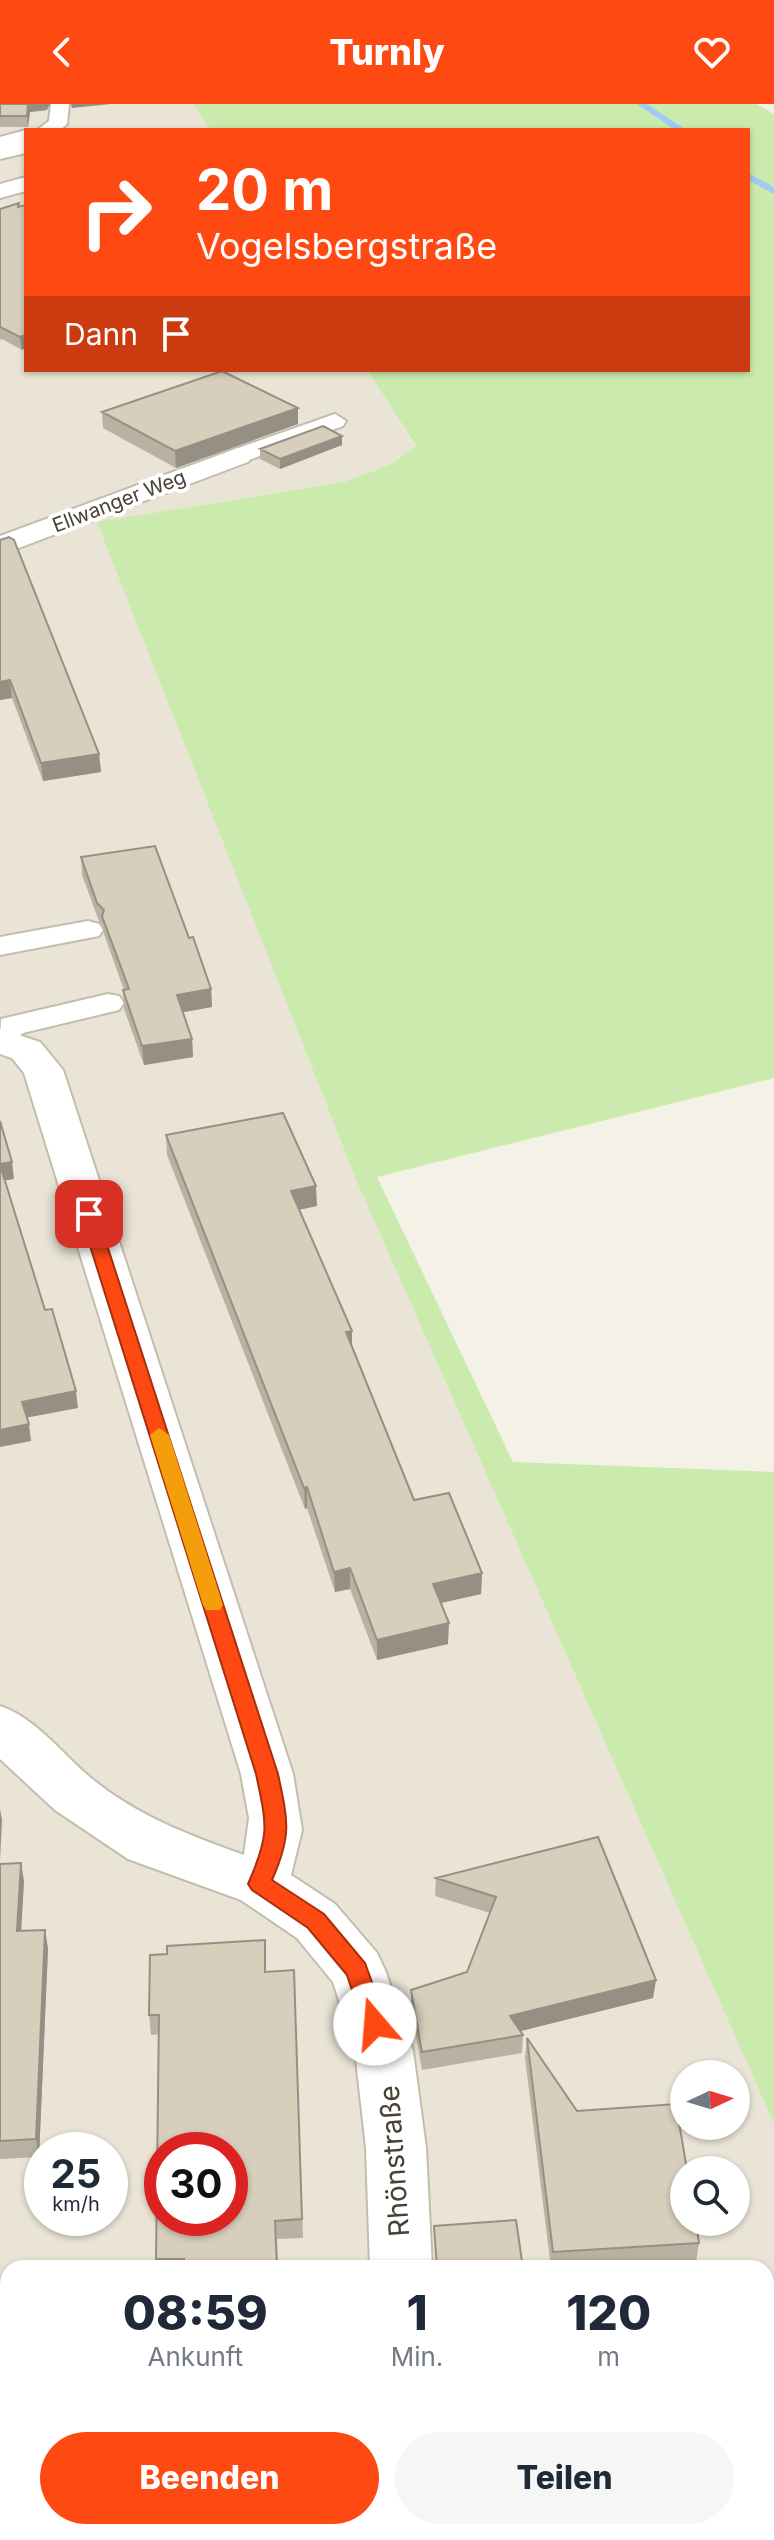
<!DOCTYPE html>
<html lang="de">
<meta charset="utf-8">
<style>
:root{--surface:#fff;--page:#f6f6f7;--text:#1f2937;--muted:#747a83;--accent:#ff4913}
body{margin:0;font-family:Inter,sans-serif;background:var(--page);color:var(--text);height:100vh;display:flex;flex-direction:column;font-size:30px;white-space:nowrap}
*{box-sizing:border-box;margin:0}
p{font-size:26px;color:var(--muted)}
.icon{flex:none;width:44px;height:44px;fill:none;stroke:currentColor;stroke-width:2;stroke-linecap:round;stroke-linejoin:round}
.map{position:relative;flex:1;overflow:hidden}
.sheet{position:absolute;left:0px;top:2156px;width:774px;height:280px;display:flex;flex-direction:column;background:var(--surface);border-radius:24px 24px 0 0;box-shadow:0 2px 6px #0004}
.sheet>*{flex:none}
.hud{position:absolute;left:24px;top:24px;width:726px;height:244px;border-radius:0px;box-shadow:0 2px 6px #0004;background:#ff4913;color:#fff;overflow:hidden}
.needle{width:52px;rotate:86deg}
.controls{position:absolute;left:670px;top:1956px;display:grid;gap:16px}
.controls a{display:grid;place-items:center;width:80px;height:80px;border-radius:50%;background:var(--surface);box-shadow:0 2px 6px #0004;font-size:40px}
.speed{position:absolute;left:24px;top:2028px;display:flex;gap:16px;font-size:40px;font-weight:700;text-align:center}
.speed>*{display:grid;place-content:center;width:104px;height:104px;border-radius:50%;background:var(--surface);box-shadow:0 2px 6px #0004;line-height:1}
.speed small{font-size:20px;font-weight:400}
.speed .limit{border:12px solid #d22;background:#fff;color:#111}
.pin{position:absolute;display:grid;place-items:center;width:68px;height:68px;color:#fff;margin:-34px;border-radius:16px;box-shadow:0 4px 12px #0006}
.me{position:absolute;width:88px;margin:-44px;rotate:342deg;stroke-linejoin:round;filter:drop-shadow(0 0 6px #0008)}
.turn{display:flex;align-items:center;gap:28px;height:168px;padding:0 40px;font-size:36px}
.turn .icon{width:104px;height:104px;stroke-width:2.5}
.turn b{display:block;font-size:56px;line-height:68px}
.then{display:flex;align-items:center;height:76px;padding:0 40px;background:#0003;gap:16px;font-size:30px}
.eta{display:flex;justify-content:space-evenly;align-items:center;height:136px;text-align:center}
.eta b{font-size:48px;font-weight:800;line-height:56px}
.primary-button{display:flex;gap:16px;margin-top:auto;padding:16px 40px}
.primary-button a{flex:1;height:92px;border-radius:48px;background:var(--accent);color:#fff;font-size:32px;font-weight:800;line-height:92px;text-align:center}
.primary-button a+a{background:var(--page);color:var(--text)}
header{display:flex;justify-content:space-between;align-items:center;height:104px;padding:0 40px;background:var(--accent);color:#fff;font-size:36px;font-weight:800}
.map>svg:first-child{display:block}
</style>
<header><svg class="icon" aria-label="back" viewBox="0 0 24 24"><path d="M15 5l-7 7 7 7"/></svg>Turnly<svg class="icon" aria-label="heart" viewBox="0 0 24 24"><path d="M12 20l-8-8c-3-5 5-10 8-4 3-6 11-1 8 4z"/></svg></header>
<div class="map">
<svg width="774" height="2436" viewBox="0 0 774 2436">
<rect width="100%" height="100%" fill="#f4f1e7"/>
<path fill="#e9e4d5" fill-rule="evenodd" d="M0 0H193L210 26H26V266H367L416 343 392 360 344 378 98 418 357 1078 774 2020V2436H0ZM684 1970H736V2022H684ZM42 2046H110V2114H42ZM162 2046H230V2114H162ZM684 2066H736V2118H684ZM8 2164H766V2428H8Z"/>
<path fill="#caebad" d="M193 0H756L774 10V974L377 1073 513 1358 774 1368V2020L357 1078 97 418 344 378 392 360 416 342 367 266H748V26H210Z"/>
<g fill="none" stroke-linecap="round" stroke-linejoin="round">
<path fill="#a0cbf4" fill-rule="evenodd" d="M637 0H647L686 26H675Z
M748 69 774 83V90L748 76Z"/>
<g stroke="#c3bdac" stroke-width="4">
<path id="lane" d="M51 0H69L67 20 60 26H37L49 17Z
M26 26V37L0 44V33Z
M335 310 346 317 343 322 246 357H230L227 352 230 347Z
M88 817 99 820 103 826 99 832 0 851V833Z
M108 890 119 892 124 899 119 906 23 929 11 939 0 942 1 915Z"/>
</g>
<g stroke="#c3bdac" stroke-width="4">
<path id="street" d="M26 35V49L0 55V41Z
M26 73V87L0 94V80Z
M238 344 248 346 252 352 248 358 0 451V432Z
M0 925 40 938 63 966 293 1670 302 1726 291 1771 335 1800 377 1849 385 1866 413 1947 426 2044 432 2164H370L366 2044 355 1947 333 1878 297 1834 241 1796 128 1755 55 1706 0 1655V1602C36 1614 62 1650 91 1674 137 1712 189 1731 244 1751L249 1714 241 1670 24 969 12 954 0 950Z
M376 2428H442L443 2436H377Z"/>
</g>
<use href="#lane" fill="#fff" fill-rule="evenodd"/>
<use href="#street" fill="#fff" fill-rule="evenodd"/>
</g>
<path fill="#b9b1a2" d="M0 0 47 6 30 8 28 23H0Z
M19 99 22 246 2 235 0 236V105Z
M102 308 298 320 176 364 103 324Z
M342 332V341L280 365 260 355V345Z
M0 436 99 650 101 668 43 677 12 594 0 596Z
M81 753 189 834 211 885 212 903 183 908 192 935 193 953 144 961 124 905 123 886H124L104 830 103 822 99 817 82 771Z
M166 1031 317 1102 299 1106 352 1227V1243L414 1396 482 1469 481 1490 440 1499 448 1540 377 1556 350 1485 335 1488 307 1404 305 1405 167 1051Z
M598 1733 656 1876 653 1894 520 1927 523 1931 522 1949 422 1966 411 1904V1886L467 1868 490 1809 435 1792 436 1774Z
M0 1760 24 1777 21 1827 45 1826 48 1845 39 2053 0 2055Z
M266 1856V1868L294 1866 303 2134 277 2135 278 2164H158L156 2155 159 1930 151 1931 149 1911Z
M527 1934 577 2007 699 2139 696 2158 602 2164H551L525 1954Z
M693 2428H766L774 2436H695Z"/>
<path fill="#969084" d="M28 0H50L47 6 30 8 28 23 27 12Z
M71 0H111L72 4Z
M26 231V244L22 246 20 233Z
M298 304V320L176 364 175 347Z
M342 332V341L280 365V355Z
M10 576 12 594 0 596V578Z
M99 650 101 668 43 677 41 659Z
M211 885 212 903 179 909 177 891Z
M192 935 193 953 144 961 142 942Z
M12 1058 14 1075 2 1077 0 1060Z
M316 1082 317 1102 292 1107 291 1087Z
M352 1227V1248L346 1228Z
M76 1287 78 1304 25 1314 22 1298Z
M29 1320 31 1337 0 1343V1326Z
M307 1383V1404L305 1405 304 1384Z
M350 1464V1485L335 1488 334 1468Z
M482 1469 481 1490 432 1501 433 1480Z
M449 1519 448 1540 377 1556V1536Z
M0 1705 2 1716 0 1757Z
M21 1759 24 1777 20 1846 17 1827Z
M45 1826 48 1845 39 2053 36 2035Z
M656 1876 653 1894 509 1930 510 1912Z
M0 2290 8 2341V2356Z
M8 2375V2394L0 2396V2377Z
M0 2401 5 2436H3L0 2415Z"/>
<path fill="#d7cebc" stroke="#969084" stroke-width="2" fill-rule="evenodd" d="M0 0H28L27 12H0Z
M19 99 18 103 26 101V231L20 233 0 223V105Z
M222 267 298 304 175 347 102 308Z
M323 322 342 332 280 355 260 345Z
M9 433 14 436 99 650 41 659 10 576 0 578V436Z
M155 742 189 834 193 833 211 885 177 891 192 935 142 942 123 886 129 885 102 812 104 806 97 799 81 753Z
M283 1009 316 1082 291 1087 352 1227 346 1228 414 1396 449 1389 482 1469 433 1480 449 1519 377 1536 350 1464 334 1468 307 1383 304 1384 166 1031Z
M0 1017 12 1058 0 1060Z
M0 1061 45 1206 52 1205 76 1287 22 1298 29 1320 0 1326Z
M598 1733 656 1876 510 1912 523 1931 422 1948 411 1886 467 1868 496 1793 436 1774Z
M21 1759 17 1827 45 1826 36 2035 0 2037V1760Z
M265 1836V1868L294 1866 302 2115 275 2117 277 2164H184V2155H156L159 1911H149L150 1851 167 1850V1842ZM162 2046H230V2114H162Z
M527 1934 577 2007 676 2000 687 2066H684V2118H696L699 2139 553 2148Z
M516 2116 523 2164H437L434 2122Z
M0 2294 8 2356V2375L0 2377Z
M766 2301H774V2436H701L700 2428H766Z
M0 2415 3 2436H0Z
M162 2428H318V2436H162Z"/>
<path fill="#ff4913" stroke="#a62f0c" stroke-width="2" d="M89 1105 97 1110 278 1670C288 1717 292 1731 272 1776L324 1810 365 1859 387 1920 383 1928 375 1931 367 1928 363 1920 347 1871 308 1824 252 1786 248 1780C270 1730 267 1722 256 1670L80 1110Z"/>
<path fill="#f59e0b" d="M159 1324 169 1331 223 1501 220 1506H206L203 1501 150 1331Z"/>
<g text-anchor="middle" stroke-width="8" stroke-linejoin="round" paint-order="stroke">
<g font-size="20" fill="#484235" stroke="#fff">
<text transform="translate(119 397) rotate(-21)" y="7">Ellwanger Weg</text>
</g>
<g font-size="28" fill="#484235" stroke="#fff">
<text transform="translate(394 2057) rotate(-94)" y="10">Rhönstraße</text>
</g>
</g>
</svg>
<div class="controls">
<a><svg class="needle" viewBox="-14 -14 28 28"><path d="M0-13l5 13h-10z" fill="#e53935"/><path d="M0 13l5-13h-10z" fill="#747a83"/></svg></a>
<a><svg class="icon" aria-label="search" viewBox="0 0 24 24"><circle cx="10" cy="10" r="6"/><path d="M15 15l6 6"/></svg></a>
</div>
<div class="speed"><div>25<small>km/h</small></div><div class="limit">30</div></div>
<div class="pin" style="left:89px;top:1110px;background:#d93025"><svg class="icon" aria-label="arrive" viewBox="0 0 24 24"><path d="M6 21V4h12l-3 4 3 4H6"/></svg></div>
<svg class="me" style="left:375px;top:1920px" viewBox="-20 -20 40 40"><circle r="19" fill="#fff"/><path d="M0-13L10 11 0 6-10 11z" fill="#ff4913"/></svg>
<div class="hud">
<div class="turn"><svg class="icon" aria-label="right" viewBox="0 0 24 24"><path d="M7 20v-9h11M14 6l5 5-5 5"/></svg><div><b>20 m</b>Vogelsbergstraße</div></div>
<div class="then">Dann<svg class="icon" aria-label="arrive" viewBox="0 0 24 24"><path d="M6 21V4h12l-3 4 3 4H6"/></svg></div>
</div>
<section class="sheet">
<div class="eta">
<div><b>08:59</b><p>Ankunft</p></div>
<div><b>1</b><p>Min.</p></div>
<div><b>120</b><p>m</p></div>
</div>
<div class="primary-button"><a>Beenden</a><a>Teilen</a></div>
</section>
</div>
